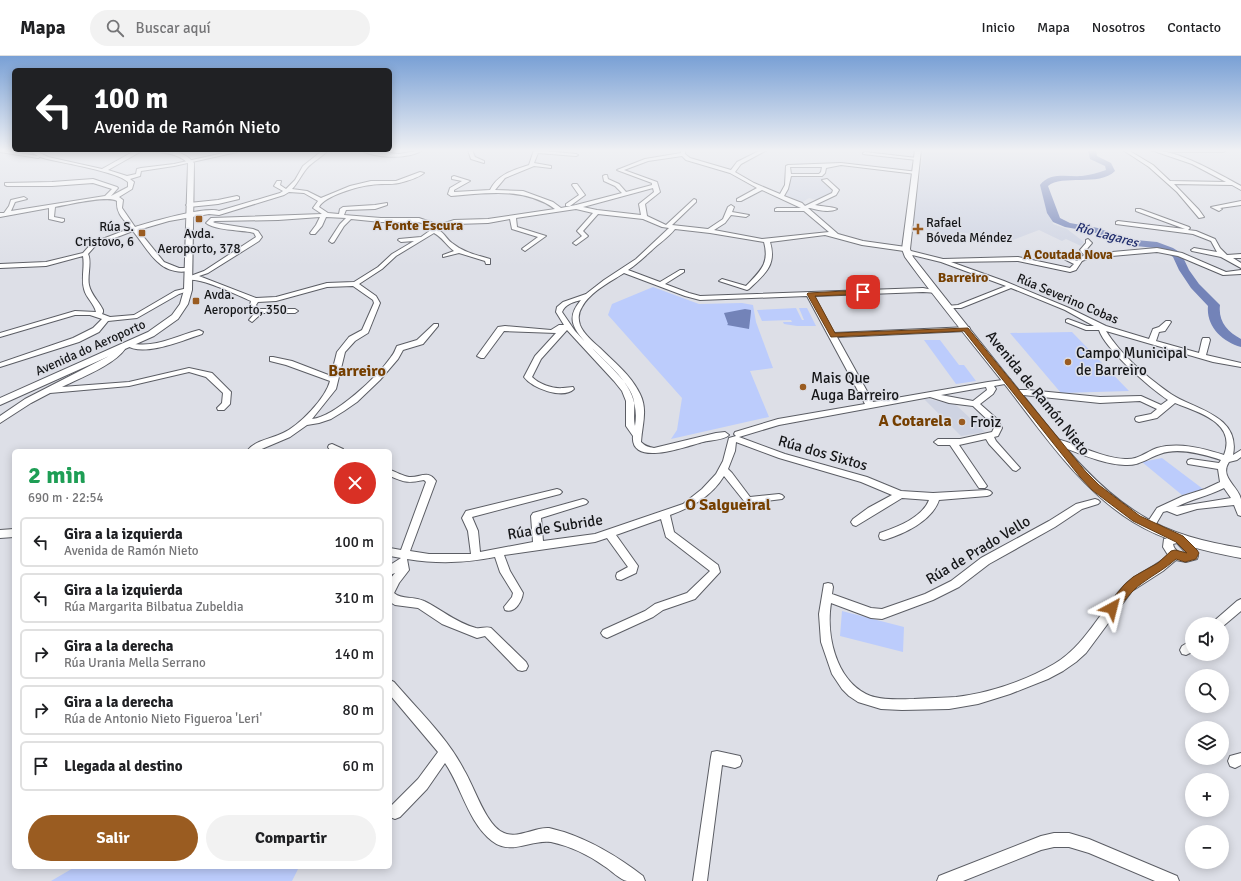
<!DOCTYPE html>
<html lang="es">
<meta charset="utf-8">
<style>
:root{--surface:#fff;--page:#f2f2f2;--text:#202124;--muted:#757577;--line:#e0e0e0;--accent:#9a5c21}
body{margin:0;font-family:Signika,sans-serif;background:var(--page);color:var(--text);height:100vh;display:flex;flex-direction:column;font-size:15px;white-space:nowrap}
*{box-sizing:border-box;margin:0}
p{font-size:13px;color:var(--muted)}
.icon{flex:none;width:22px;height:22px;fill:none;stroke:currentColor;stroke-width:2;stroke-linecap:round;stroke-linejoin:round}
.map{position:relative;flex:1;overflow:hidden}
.side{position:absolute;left:12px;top:393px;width:380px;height:420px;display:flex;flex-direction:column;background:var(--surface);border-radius:6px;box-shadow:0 2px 10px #0003}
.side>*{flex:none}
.top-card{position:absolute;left:12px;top:12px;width:380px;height:84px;border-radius:6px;box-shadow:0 2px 10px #0003;background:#202124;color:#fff;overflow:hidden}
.fabs{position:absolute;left:1185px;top:561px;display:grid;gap:8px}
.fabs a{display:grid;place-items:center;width:44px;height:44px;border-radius:50%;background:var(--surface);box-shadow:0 2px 10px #0003;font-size:20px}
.pin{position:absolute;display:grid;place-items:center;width:34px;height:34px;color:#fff;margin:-17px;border-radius:8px;box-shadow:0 2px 6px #0006}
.me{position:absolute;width:44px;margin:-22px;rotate:38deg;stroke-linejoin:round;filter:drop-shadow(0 0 3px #0008)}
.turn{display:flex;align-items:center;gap:14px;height:84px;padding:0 16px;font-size:18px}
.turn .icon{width:52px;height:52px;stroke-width:2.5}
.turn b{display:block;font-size:28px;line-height:34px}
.round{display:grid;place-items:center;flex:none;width:42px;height:42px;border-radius:21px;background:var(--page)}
.headline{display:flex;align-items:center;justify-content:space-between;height:68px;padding:0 16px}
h1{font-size:24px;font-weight:700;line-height:30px;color:#1e9e55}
.button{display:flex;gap:8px;margin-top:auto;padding:8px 16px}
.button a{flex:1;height:46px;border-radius:24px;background:var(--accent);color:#fff;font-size:16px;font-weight:700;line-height:46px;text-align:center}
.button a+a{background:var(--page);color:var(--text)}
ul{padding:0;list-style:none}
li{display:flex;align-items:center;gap:12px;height:50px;margin:0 8px 6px;padding:0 8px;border:2px solid var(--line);border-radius:6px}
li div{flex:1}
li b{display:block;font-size:15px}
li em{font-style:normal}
header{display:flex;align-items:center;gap:24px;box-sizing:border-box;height:56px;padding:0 20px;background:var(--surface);border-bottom:1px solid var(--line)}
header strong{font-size:19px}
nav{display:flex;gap:22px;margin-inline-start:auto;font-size:14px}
.search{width:280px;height:36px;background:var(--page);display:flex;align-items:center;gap:10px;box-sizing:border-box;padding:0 14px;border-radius:22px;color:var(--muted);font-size:15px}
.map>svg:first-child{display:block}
</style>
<header>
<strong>Mapa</strong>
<div class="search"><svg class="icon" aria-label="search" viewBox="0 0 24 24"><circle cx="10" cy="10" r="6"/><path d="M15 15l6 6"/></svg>Buscar aquí</div>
<nav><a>Inicio</a><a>Mapa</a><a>Nosotros</a><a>Contacto</a></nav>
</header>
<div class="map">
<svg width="1241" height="825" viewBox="0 0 1241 825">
<rect width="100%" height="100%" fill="#dddfe7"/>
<path fill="#ced3e2" d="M924 94H1085L1095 105 1101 107 1110 114 1084 121 1054 122 1042 128 1053 168 1067 173 1084 186 1081 190 1066 183 1062 185 1039 174 1013 184 958 176 967 184 938 182V176L917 172 918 170H915V167L912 165Z
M791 121 822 122 835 134 832 137 817 144 809 142 801 147 786 139Z
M924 343H928L956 349 985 376 961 380Z"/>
<path fill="#bcccfc" d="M653 231 699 248 742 247 753 249 756 266 773 312 750 315 769 361 671 383 677 374 682 342 608 259 612 248Z
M796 252 802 264H804L799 252H807L816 270H797L784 268 783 266H792L791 264 762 265 757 254Z
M1072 276 1129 335 1061 337 1010 277Z
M924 284H940L959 309H964L976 325 956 328Z
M1162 402 1203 433 1182 439 1142 406Z
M842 555 904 571 903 596 840 580Z
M75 811H299L292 825H51Z"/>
<path fill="#7383b8" d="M745 253 751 254V256L749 273 727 269 728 268 724 257Z"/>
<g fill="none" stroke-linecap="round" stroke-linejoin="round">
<path fill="#7383b8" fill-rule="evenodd" d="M1088 94H1096L1097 100 1111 107 1115 115C1099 131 1062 118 1048 130L1060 162 1070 167 1098 172 1119 180 1136 184 1157 186 1173 192 1181 197 1189 214 1199 228 1220 249C1218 265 1227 276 1241 283V291C1222 286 1206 270 1208 250L1191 232 1179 214 1173 201 1165 196 1155 192 1136 190 1113 184 1093 176 1065 171 1053 166 1047 157 1040 129C1050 116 1067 121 1082 120 1090 119 1098 117 1106 114L1105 110 1090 103Z"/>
<g stroke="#5b5d64" stroke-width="2">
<path id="minor" d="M0 94 38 100 28 94H34L48 101 102 113 136 94H140V96L108 114 127 120 136 118 137 113 141 112 174 108 237 94H246L174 110 141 115 140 120 130 123 134 126 132 133 119 141 123 144 122 152 135 171C151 166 206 150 219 155L280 137 283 135 274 130 277 125H281L280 129 286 133 295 124 303 110 323 94H328C322 101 312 106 307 112 301 119 298 127 292 133L307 135 321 142 350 130 371 125H396L420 116 424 117C418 122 407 125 399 127 390 129 380 127 371 129 359 130 324 140 319 151L328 157 339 158 340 153 343 151 375 149 387 147V149L375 153 346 154 344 159 381 162H419L439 169 454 164 488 163 555 153C525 131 486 137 451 140L448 138 450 132 462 125 452 123V121L454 120 470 125 454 134V136L490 134C498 118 514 114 529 109L534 94 576 98 578 99 576 100 538 97 534 107 551 110V112L534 110 505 122 495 134 523 135 553 146 561 152 576 149 622 137 615 130 604 125 603 120 605 119H607L608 123 619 128 626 136 652 129V127L617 114 645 103 681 97V94H685V98L690 102 731 114 737 106 761 94H767L741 108 735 116 754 127 780 138 785 129 786 110 788 109 841 107 918 116V117L916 118 841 109 826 112 825 117 822 120H791L788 133 784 140 802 147 805 150 832 137 833 134 822 124 827 123 839 134 836 139 815 149C822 151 831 150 837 153 829 157 818 154 810 152H808L838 178 863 185 906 191 909 193 907 194 943 203 1018 201 1070 212 1074 208 1052 197 1057 196 1077 205 1084 199 1080 194 1086 187V184L1088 183 1092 187 1086 194 1090 198 1157 192 1182 197 1226 216 1241 214V218L1223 219 1178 200 1157 196 1089 202 1082 205 1076 214 1070 216 1018 205 951 206 1004 225 1069 252 1106 270 1149 283 1153 273 1159 271 1166 265H1170L1171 266 1165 275 1159 276 1156 285 1199 297 1202 284 1203 282H1209L1210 284 1206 299 1241 307V311L1213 306 1106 275C1121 299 1148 322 1171 338 1193 353 1241 359 1233 399L1241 394V401L1237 404 1229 406C1219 421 1238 430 1241 443 1241 448 1241 454 1241 460L1238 459 1234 449 1197 453 1177 459 1167 455 1163 456 1153 473H1147L1145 470 1157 452 1183 440 1205 433 1220 426 1218 413 1188 408 1187 406 1188 404 1191 403 1219 407 1221 404C1203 398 1178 391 1160 398 1148 402 1139 410 1125 409 1101 408 1077 396 1054 388L1053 386 1054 384 1057 383C1080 389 1102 402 1125 403 1138 404 1146 396 1157 392 1179 386 1202 392 1224 399 1237 366 1197 356 1175 347L1157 362 1139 366 1136 365 1135 363 1136 361 1151 358 1157 353 1140 345 1100 347 1013 338 1012 336 1013 334H1028L1100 341 1141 340 1161 349 1168 344C1150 332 1105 293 1099 274H1086L1066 266V264L1068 263 1087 270H1094L1065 254 1011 232 961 252H947V250L958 249 1006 230 941 206 904 197V195L862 189 825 179 770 186C777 209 765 218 749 233L747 234 719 225 722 223 746 230C760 215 770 208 764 186L710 177 675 173C668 182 659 187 651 195 643 202 637 208 628 214L660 226 680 214H684V216L665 228 689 237 700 240 923 232 939 235V237L923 236 814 240 834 277 969 271 970 273 966 275 837 281 873 346 988 326 1010 323 1011 325 1010 327 994 330 996 333 993 338 980 348 997 363 1002 372 998 380 994 381 996 385 1020 412 1016 415 1013 414 989 388 986 383 959 389 987 430 985 432H979L950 389H938L934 386 938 383H960L992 376 994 372 991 367 973 350 949 347 930 341 779 369 739 381 785 398 867 421 901 435 933 437 987 434 990 435 992 437 990 439 987 440 939 444C932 465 904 478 884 484L880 483 879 480 880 477C897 471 922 462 929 444L902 442 856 470 853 469 851 466 853 463 868 452 892 439 861 426 779 402 736 386 735 395 728 413 732 417 750 441 779 438 782 439 784 441 782 443 750 447 744 445 724 420C711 441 692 451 670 459L674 476 718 509 720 516 695 543 663 554 653 561 607 582 603 580 601 577 603 574 645 555 655 548 687 537 710 515 666 481 661 463 616 479 638 510 636 517 621 524 617 523 616 520 617 517 628 511 607 482 595 486 504 499 510 515 523 537C522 545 515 558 505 554L504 551 512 541 513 537 500 516 495 501C463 507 439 508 407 503L409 514 399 527 394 537C402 544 414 540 424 545 441 553 456 567 476 572 481 573 486 570 491 572L526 606 528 610 526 614 522 615 518 614 485 580 477 582 442 568 418 552 395 549 390 546V523L395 517 390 519V509L401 502 390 500V492L401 494 426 426 424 424C408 427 406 427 390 420V414C396 416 403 420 409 421 420 422 428 413 436 425L410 495 429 498H471L468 475 462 462 466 455 557 433 560 434 562 436 560 438 472 461 478 475 480 496 533 486 531 460 533 457 583 443 586 444 588 446 586 448 541 462 543 485 595 478 683 448 702 433 716 418 723 405 729 382 736 380 734 378 735 376 778 363 865 348 807 240 700 244 685 240 624 217C610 226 590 236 582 251 578 257 578 263 580 269 583 277 593 286 600 292 614 306 631 319 640 338 648 354 642 369 641 386 645 390 648 391 654 392L716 377 725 376 729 379C724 384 710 384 703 386 687 390 630 412 633 380L626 370V345L622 335 614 325 567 274 541 303 532 321C539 328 552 333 563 332 567 332 569 331 573 331L574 333C563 344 532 332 524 321L535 300 556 277 504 275 484 302H481L477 300 498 271 505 270 551 274 559 269H564L556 256 557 251 563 246 586 238 604 224 636 203 669 172 662 171 643 163 598 158 583 175 588 180 587 181 576 189 573 187 582 180 577 175 593 157 576 153 516 162 517 171 546 180 525 195 522 193 523 192 538 181 512 173 510 163 488 167 455 168 438 174C445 177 446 183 452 187 463 196 476 199 490 203V208H486L485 205 459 197 443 201V199L454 195C446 189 442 181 434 177L396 200 382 213 359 228 376 240 380 247 368 277 355 285 345 296 336 333 312 363C335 361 378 320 391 301 394 298 395 294 397 290L417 284 434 268H438V270L423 288 403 294 398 303 380 324 357 346 344 355 331 363 319 367 307 369 290 381 257 395H247C255 384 271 383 283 377 299 370 326 342 330 325L286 309 270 305V301H273L292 305 331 320 337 296 349 281 362 274 374 247 373 244 353 230 327 231 276 245 258 246 256 249 258 253H295L298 255 295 257H262L252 266 249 264 255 257 250 249 251 245C238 239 200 221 188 224L185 222 204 215 256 181 254 177 250 176C238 174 215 174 206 167L211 162 322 158 313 152 318 145 304 137 289 136 284 139 219 159 209 158 169 165 138 174 164 206 179 212H190L191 213C183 219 166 214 159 207 149 199 142 186 133 175L96 189 88 198C92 205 87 220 89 229 91 239 99 245 103 254V256L102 258 110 261 134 259 175 235 188 232 191 234 179 238 137 262 108 265 99 276 79 286 0 311V307L73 282 93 272 102 263 90 259H75L0 281V277L75 255 96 256C94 247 86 242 84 233 81 222 85 211 83 200L46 210 0 212V208L46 206 83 197 92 187 131 172C123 163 116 157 117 145 108 139 67 149 55 151L54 161 64 163V165L62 166 49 163V152L0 161V157H4L9 150 11 144 24 141 27 143 15 146 11 155 105 140 112 133 93 127 52 130H7L5 129V127L52 126 93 123 117 131 118 132 111 140 128 131V126C118 116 64 107 47 103L40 101 38 102 0 96ZM682 100 686 104 730 117 757 132 737 143V145H741L762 134 801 152H777L775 153V155H804L829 176 762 183 714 174 725 167 731 159 746 161 749 159 732 156 734 151 731 149 728 151 723 163 708 173 672 169 696 146V144L694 143 666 169 647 160 645 148 660 136 657 126 624 114 648 105ZM790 111H822L821 116 819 118H791ZM653 132 654 136 639 148 641 159 597 154 583 151ZM320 161 316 169 310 177 311 178H315L322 170 326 161 346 162 340 168 329 185 332 187 334 186 344 170 351 163 381 166H418L435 171 421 181 399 183 398 184 401 186 414 185 392 198 378 211 354 226 327 227 276 241 256 242 199 220 208 217 259 185 262 181 258 175 253 173 215 167 213 166 215 165 278 164ZM581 244C565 263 574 273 588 289L575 275 562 256C565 248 574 246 581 244ZM592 292C615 315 641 334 635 370 633 362 635 353 634 345 631 327 604 305 592 292ZM986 331 987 334 973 345 941 339ZM1224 432 1231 442 1176 451C1192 443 1208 440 1224 432Z
M360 94 399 98 423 94C408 104 375 102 360 94Z
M468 94H472L475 101 484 105V107L471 103Z
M1123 94H1128L1153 109 1170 125 1226 126 1192 108 1151 94C1179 94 1217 117 1241 130V134L1232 129 1174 128 1199 154 1204 161 1199 162 1177 136 1149 111Z
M1166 94H1225V95L1223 96H1168Z
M865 96 917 102 919 103 917 104 863 98V97Z
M573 128H577L585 139 570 150H566V148L579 139 572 129Z
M237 140 239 141V143L218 148 189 151 186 149 189 147 218 144Z
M1241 145V149L1220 152 1222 153 1219 155 1211 151Z
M1136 153H1140L1189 171 1190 172 1188 174 1196 175 1215 183 1220 192 1227 199 1241 198V202H1233L1241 207V212L1221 201 1192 195 1191 194 1194 192 1217 196 1211 185 1193 178 1116 168V166L1118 165 1185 173 1136 155Z
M199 274 203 276 202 278C184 284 142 302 126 289L130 287C154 293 176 280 199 274Z
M118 291H124L125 293C114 309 80 322 62 331L129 326 189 312 212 317 231 336 230 348 224 354H218L217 352 222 347 223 337 206 321 189 316 129 330 50 337 31 347 0 367V360L25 343 107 301Z
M332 388 343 393 344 395C338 395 331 397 328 391L329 389Z
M1095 443 1098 444 1100 446 1098 448 1082 453 1055 471 989 508 959 531 933 544 882 563 871 562 831 547C826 578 835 622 866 638 880 645 899 643 914 643 928 642 942 642 956 641 989 637 1025 625 1054 608 1085 590 1100 555 1124 530 1136 516 1156 512 1168 499L1163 491 1164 483C1169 482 1177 478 1181 480 1187 482 1198 494 1198 500L1197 503 1186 506 1176 504 1163 515 1132 535 1086 597 1076 606 1063 615 1048 623 1010 638 978 648 949 653 902 654 881 653 858 646 849 640 842 633 832 618 821 586 819 558 824 528 828 527 832 528 833 531 832 538 871 552 882 553 925 538 951 525 981 502 1049 465 1076 448ZM1177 487 1187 498C1181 498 1174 495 1173 488Z
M14 473V481L0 482V474Z
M1241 543V555L1222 571V568H1212L1214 565 1237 545Z
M1192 584V596L1186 599 1182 598 1180 594 1182 590Z
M390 624 394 626C418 654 447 681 464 714 474 730 486 770 504 777 518 783 535 771 549 772 554 773 559 775 564 776 594 786 618 801 643 820L645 825C640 825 633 825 627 825 620 824 611 814 604 810 589 799 570 790 551 786 531 783 511 800 492 785 468 766 462 732 445 707L427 733 400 761 395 763 390 761V751L418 723 438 696 390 639Z
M717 695 740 700 742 705 740 710 735 712 722 709 707 825H693L711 701 712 696Z
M1241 697V709L1235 712 1230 710 1228 705 1230 700Z
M1054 777H1069L1089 783 1177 820 1179 825H1155L1089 797 1069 791H1054L1041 794 963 825H937L939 820 944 818 1041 780Z"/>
</g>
<g stroke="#5b5d64" stroke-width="2">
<path id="major" d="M118 94C141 94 178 87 194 107L192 234 188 248 178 263 154 280 0 349V342L148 276 172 259 180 248 184 234 188 107C173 92 141 96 121 96Z
M915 94H921L910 193 913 201C950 248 988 296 1026 343 1060 385 1094 431 1141 459 1171 478 1206 486 1241 492V502C1203 495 1166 486 1133 466 1080 433 1043 377 1006 330 972 287 937 245 905 201L902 193Z"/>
</g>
<use href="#minor" fill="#fff" fill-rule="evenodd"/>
<use href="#major" fill="#fff" fill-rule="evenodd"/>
</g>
<linearGradient id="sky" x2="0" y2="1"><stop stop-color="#79a0d5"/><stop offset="0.45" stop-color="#f0f1f4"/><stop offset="1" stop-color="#f0f1f4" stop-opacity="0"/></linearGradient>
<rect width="1241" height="210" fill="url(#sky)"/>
<path fill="#9a5c21" stroke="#643c15" d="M863 234 865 235V238L815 240 835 277 968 272 1086 416 1099 429 1140 460 1183 480 1197 494 1199 497 1196 503 1185 506 1176 503C1165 513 1153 519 1141 528 1131 535 1124 546 1116 555L1112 557 1108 555 1106 552 1108 549 1124 529 1133 521 1158 507 1171 495 1175 494 1187 497 1176 486 1133 465 1092 434 1080 421 964 275 831 281 807 238 808 237Z"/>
<g fill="#9a5c21" stroke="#dddfe7" stroke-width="1.5">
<rect x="195" y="159" width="8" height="8" rx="2"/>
<path d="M916 167h4v4h4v4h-4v4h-4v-4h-4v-4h4z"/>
<rect x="138" y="173" width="8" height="8" rx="2"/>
<rect x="192" y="241" width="8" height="8" rx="2"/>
<circle cx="1068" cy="306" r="4"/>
<circle cx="803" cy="331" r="4"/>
<circle cx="962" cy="366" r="4"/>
</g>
<g text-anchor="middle" stroke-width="3" stroke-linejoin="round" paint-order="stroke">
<g font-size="13" fill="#151618" stroke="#dddfe7" text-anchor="start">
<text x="926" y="171">Rafael<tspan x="926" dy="15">Bóveda Méndez</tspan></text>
<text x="134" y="175" text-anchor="end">Rúa S.<tspan x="134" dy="15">Cristovo, 6</tspan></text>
<text x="199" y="182" text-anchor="middle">Avda.<tspan x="199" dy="15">Aeroporto, 378</tspan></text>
<text x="204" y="243">Avda.<tspan x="204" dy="15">Aeroporto, 350</tspan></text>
</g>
<g font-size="13" font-style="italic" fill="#212e6e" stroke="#dddfe7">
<text transform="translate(1107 178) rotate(15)" y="5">Río Lagares</text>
</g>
<g font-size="13" font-weight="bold" fill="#753f00" stroke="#dddfe7">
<text x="1068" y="203">A Coutada Nova</text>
</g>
<g font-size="13" fill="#151618" stroke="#dddfe7">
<text transform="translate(1068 242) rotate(23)" y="5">Rúa Severino Cobas</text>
<text transform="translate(90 291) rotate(-24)" y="5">Avenida do Aeroporto</text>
</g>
<g font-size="14" font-weight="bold" fill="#753f00" stroke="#dddfe7">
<text x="418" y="174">A Fonte Escura</text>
<text x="963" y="226">Barreiro</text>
</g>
<g font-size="15" fill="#151618" stroke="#dddfe7" text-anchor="start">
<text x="1076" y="302">Campo Municipal<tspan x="1076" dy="17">de Barreiro</tspan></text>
<text x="811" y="327">Mais Que<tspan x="811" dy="17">Auga Barreiro</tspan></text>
<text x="970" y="371">Froiz</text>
</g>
<g font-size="15" fill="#151618" stroke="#dddfe7">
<text transform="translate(1038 337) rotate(51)" y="5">Avenida de Ramón Nieto</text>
<text transform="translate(823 397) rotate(16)" y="5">Rúa dos Sixtos</text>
<text transform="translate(555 471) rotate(-9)" y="5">Rúa de Subride</text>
<text transform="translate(978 494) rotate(-31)" y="5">Rúa de Prado Vello</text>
</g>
<g font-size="16" font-weight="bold" fill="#753f00" stroke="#dddfe7">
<text x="357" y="320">Barreiro</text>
<text x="915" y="370">A Cotarela</text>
<text x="728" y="454">O Salgueiral</text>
</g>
</g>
</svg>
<div class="fabs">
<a><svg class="icon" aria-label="sound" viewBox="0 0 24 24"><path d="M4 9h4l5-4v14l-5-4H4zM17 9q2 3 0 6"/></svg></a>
<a><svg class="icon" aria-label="search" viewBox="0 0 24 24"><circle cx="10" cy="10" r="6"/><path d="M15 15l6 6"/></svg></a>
<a><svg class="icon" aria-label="layers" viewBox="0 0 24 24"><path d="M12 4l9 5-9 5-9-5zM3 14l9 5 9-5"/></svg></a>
<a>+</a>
<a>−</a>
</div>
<div class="pin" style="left:863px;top:236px;background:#d93025"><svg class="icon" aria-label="arrive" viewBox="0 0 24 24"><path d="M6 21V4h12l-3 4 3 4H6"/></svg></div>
<svg class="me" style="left:1112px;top:552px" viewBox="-20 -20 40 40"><path d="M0-17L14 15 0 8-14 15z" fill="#9a5c21" stroke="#fff" stroke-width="4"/></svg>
<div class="top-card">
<div class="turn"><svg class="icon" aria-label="left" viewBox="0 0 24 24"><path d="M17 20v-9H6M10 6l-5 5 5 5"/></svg><div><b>100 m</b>Avenida de Ramón Nieto</div></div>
</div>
<section class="side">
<div class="headline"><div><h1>2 min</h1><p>690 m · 22:54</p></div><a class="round" style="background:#d93025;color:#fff"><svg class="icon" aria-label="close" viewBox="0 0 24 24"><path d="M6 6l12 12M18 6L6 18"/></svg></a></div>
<ul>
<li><svg class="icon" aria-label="left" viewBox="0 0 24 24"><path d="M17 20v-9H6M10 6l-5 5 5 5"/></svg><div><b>Gira a la izquierda</b><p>Avenida de Ramón Nieto</p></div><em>100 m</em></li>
<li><svg class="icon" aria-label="left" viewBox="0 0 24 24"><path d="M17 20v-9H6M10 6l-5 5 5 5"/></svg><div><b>Gira a la izquierda</b><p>Rúa Margarita Bilbatua Zubeldia</p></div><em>310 m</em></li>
<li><svg class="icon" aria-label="right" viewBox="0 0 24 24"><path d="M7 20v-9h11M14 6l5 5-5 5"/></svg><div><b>Gira a la derecha</b><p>Rúa Urania Mella Serrano</p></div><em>140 m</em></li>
<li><svg class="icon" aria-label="right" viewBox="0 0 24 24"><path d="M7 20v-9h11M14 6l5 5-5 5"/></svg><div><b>Gira a la derecha</b><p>Rúa de Antonio Nieto Figueroa 'Leri'</p></div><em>80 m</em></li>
<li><svg class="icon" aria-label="arrive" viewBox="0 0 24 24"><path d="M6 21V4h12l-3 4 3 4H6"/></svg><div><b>Llegada al destino</b></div><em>60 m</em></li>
</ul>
<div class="button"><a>Salir</a><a>Compartir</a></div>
</section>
</div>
